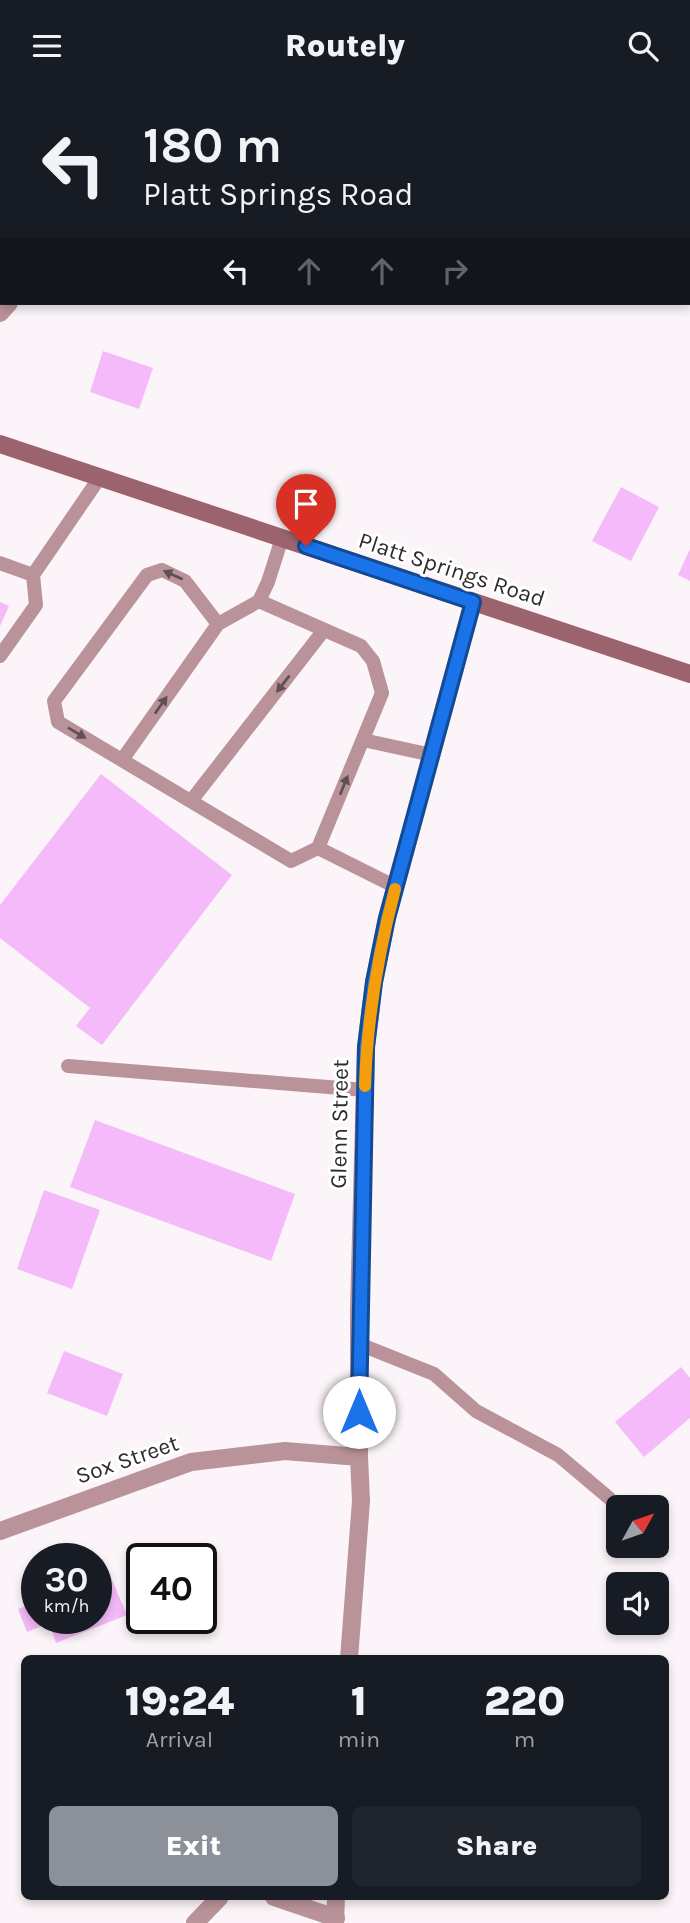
<!DOCTYPE html>
<style>
:root{--surface:#171b24;--page:#20242c;--text:#f1f3f6;--muted:#9ea1a6;--accent:#8c9099}
body{margin:0;font-family:Karla,sans-serif;background:var(--page);color:var(--text);height:100vh;display:flex;flex-direction:column;font-size:26px;white-space:nowrap}
*{box-sizing:border-box;margin:0}
p{font-size:23px;color:var(--muted)}
.icon{flex:none;width:38px;height:38px;fill:none;stroke:currentColor;stroke-width:2;stroke-linecap:round;stroke-linejoin:round}
.map{position:relative;flex:1;overflow:hidden}
.panel{position:absolute;left:21px;top:1564px;width:648px;height:245px;display:flex;flex-direction:column;background:var(--surface);border-radius:10px;box-shadow:0 4px 10px #0003}
.panel>*{flex:none}
.banner{position:absolute;left:0px;top:0px;width:691px;height:214px;box-shadow:0 4px 10px #0003;background:#171b24;color:var(--text);overflow:hidden}
.needle{width:46px;rotate:50deg}
.controls{position:absolute;left:606px;top:1404px;display:grid;gap:14px}
.controls a{display:grid;place-items:center;width:63px;height:63px;border-radius:10px;background:var(--surface);box-shadow:0 4px 10px #0003;font-size:35px}
.speed{position:absolute;left:21px;top:1452px;display:flex;gap:14px;font-size:35px;font-weight:700;text-align:center}
.speed>*{display:grid;place-content:center;width:91px;height:91px;border-radius:50%;background:var(--surface);box-shadow:0 4px 10px #0003;line-height:1}
.speed small{font-size:18px;font-weight:400}
.speed .limit{border:4px solid #111;border-radius:10px;background:#fff;color:#111}
.pin{position:absolute;display:grid;place-items:center;width:60px;height:60px;color:#fff;margin:-72px -30px;border-radius:50% 50% 50% 0;rotate:-45deg;box-shadow:0 0 7px #0007}
.pin .icon{rotate:45deg}
.me{position:absolute;width:77px;margin:-38px;rotate:0deg;stroke-linejoin:round;filter:drop-shadow(0 0 5px #0008)}
.turn{display:flex;align-items:center;gap:24px;height:147px;padding:0 28px;font-size:32px}
.turn .icon{width:91px;height:91px;stroke-width:2.5}
.turn b{display:block;font-size:49px;line-height:60px}
.lanes{display:flex;align-items:center;height:66px;padding:0 28px;background:#0003;justify-content:center;gap:35px;direction:ltr}
.lanes .off{opacity:.35}
.eta{display:flex;justify-content:space-evenly;align-items:center;height:119px;text-align:center}
.eta b{font-size:42px;font-weight:800;line-height:49px}
.cta{display:flex;gap:14px;margin-top:auto;padding:14px 28px}
.cta a{flex:1;height:80px;border-radius:10px;background:var(--accent);color:#fff;font-size:28px;font-weight:800;line-height:80px;text-align:center}
.cta a+a{background:var(--page);color:var(--text)}
header{display:flex;justify-content:space-between;align-items:center;height:91px;padding:0 28px;background:var(--surface);font-size:32px;font-weight:800}
.map>svg:first-child{display:block}
</style>
<header><svg class="icon" aria-label="menu" viewBox="0 0 24 24"><path d="M4 6h16M4 12h16M4 18h16"/></svg>Routely<svg class="icon" aria-label="search" viewBox="0 0 24 24"><circle cx="10" cy="10" r="6"/><path d="M15 15l6 6"/></svg></header>
<div class="map">
<svg width="690" height="1832" viewBox="0 0 690 1832">
<rect width="100%" height="100%" fill="#fbf4f8"/>
<path fill="#f5baf9" d="M103 260 153 277 139 318 90 301Z
M621 396 659 416 631 470 592 450Z
M690 458V490L678 484Z
M0 511 9 515 0 535Z
M101 683 232 784 102 954 76 935 90 917 0 847V814Z
M95 1029 295 1103 271 1170 70 1096Z
M44 1099 100 1119 72 1198 17 1178Z
M64 1260 123 1283 107 1325 47 1302Z
M681 1276 690 1287V1327L644 1366 615 1331Z
M103 1468 127 1524 56 1552 49 1532 27 1541 18 1518 37 1511V1528H96V1470Z"/>
<g fill="none" stroke-linecap="round" stroke-linejoin="round">
<path stroke="#ba939a" stroke-width="14" d="M125 0V2
M0 117H2
M0 472 33 484
M218 533 185 490 162 479 147 484 54 610 58 631 291 770 318 757 382 602 373 570 361 555 259 510
M0 565 36 514 33 484 100 386
M363 649 432 664
M122 669 218 533 259 510 268 491 282 447
M191 710 324 539
M318 757 396 796
M68 975 365 999
M359 1253 434 1283 476 1320 558 1364 609 1407"/>
<path stroke="#ba939a" stroke-width="18" d="M274 1806 336 1827
M195 1832 220 1806"/>
<path stroke="#ba939a" stroke-width="18" d="M446 2 450 0
M0 222 9 212
M0 1440 191 1371 285 1360 359 1366
M349 1568 361 1410 359 1366V1218L366 956 374 891 387 827 473 511
M335 1832 336 1806"/>
<path stroke="#9a636e" stroke-width="18" d="M0 353 690 583"/>
</g>
<defs><path id="oneway-solid" d="M-6-.8H1V-3.2L6.5 0L1 3.2V.8H-6Z" transform="scale(1.75)"/></defs>
<g fill="#5f5053">
<use href="#oneway-solid" transform="translate(173 484) rotate(-156)"/>
<use href="#oneway-solid" transform="translate(283 593) rotate(128)"/>
<use href="#oneway-solid" transform="translate(161 614) rotate(-55)"/>
<use href="#oneway-solid" transform="translate(77 642) rotate(31)"/>
<use href="#oneway-solid" transform="translate(344 694) rotate(-68)"/>
</g>
<g fill="none" stroke-linecap="round" stroke-linejoin="round">
<g stroke="#114b97" stroke-width="18">
<path id="route" d="M306 455 473 511 387 827 374 891 366 956 359 1321"/>
</g>
<use href="#route" stroke="#1a73e8" stroke-width="12"/>
<path stroke="#f59e0b" stroke-width="12" d="M365 995C367 928 378 863 395 798"/>
</g>
<g text-anchor="middle" stroke-width="6" stroke-linejoin="round" paint-order="stroke">
<g font-size="23" fill="#2e2c2d" stroke="#fff">
<text transform="translate(452 478) rotate(18)" y="8">Platt Springs Road</text>
<text transform="translate(339 1033) rotate(-89)" y="8">Glenn Street</text>
<text transform="translate(127 1368) rotate(-19)" y="8">Sox Street</text>
</g>
</g>
</svg>
<div class="controls">
<a><svg class="needle" viewBox="-14 -14 28 28"><path d="M0-13l5 13h-10z" fill="#e53935"/><path d="M0 13l5-13h-10z" fill="#9ea1a6"/></svg></a>
<a><svg class="icon" aria-label="sound" viewBox="0 0 24 24"><path d="M4 9h4l5-4v14l-5-4H4zM17 9q2 3 0 6"/></svg></a>
</div>
<div class="speed"><div>30<small>km/h</small></div><div class="limit">40</div></div>
<div class="pin" style="left:306px;top:455px;background:#d93025"><svg class="icon" aria-label="arrive" viewBox="0 0 24 24"><path d="M6 21V4h12l-3 4 3 4H6"/></svg></div>
<svg class="me" style="left:359px;top:1321px" viewBox="-20 -20 40 40"><circle r="19" fill="#fff"/><path d="M0-13L10 11 0 6-10 11z" fill="#1a73e8"/></svg>
<div class="banner">
<div class="turn"><svg class="icon" aria-label="left" viewBox="0 0 24 24"><path d="M17 20v-9H6M10 6l-5 5 5 5"/></svg><div><b>180 m</b>Platt Springs Road</div></div>
<div class="lanes"><svg class="icon" aria-label="left" viewBox="0 0 24 24"><path d="M17 20v-9H6M10 6l-5 5 5 5"/></svg><svg class="icon off" aria-label="ahead" viewBox="0 0 24 24"><path d="M12 20V5M6 11l6-6 6 6"/></svg><svg class="icon off" aria-label="ahead" viewBox="0 0 24 24"><path d="M12 20V5M6 11l6-6 6 6"/></svg><svg class="icon off" aria-label="right" viewBox="0 0 24 24"><path d="M7 20v-9h11M14 6l5 5-5 5"/></svg></div>
</div>
<section class="panel">
<div class="eta">
<div><b>19:24</b><p>Arrival</p></div>
<div><b>1</b><p>min</p></div>
<div><b>220</b><p>m</p></div>
</div>
<div class="cta"><a>Exit</a><a>Share</a></div>
</section>
</div>
